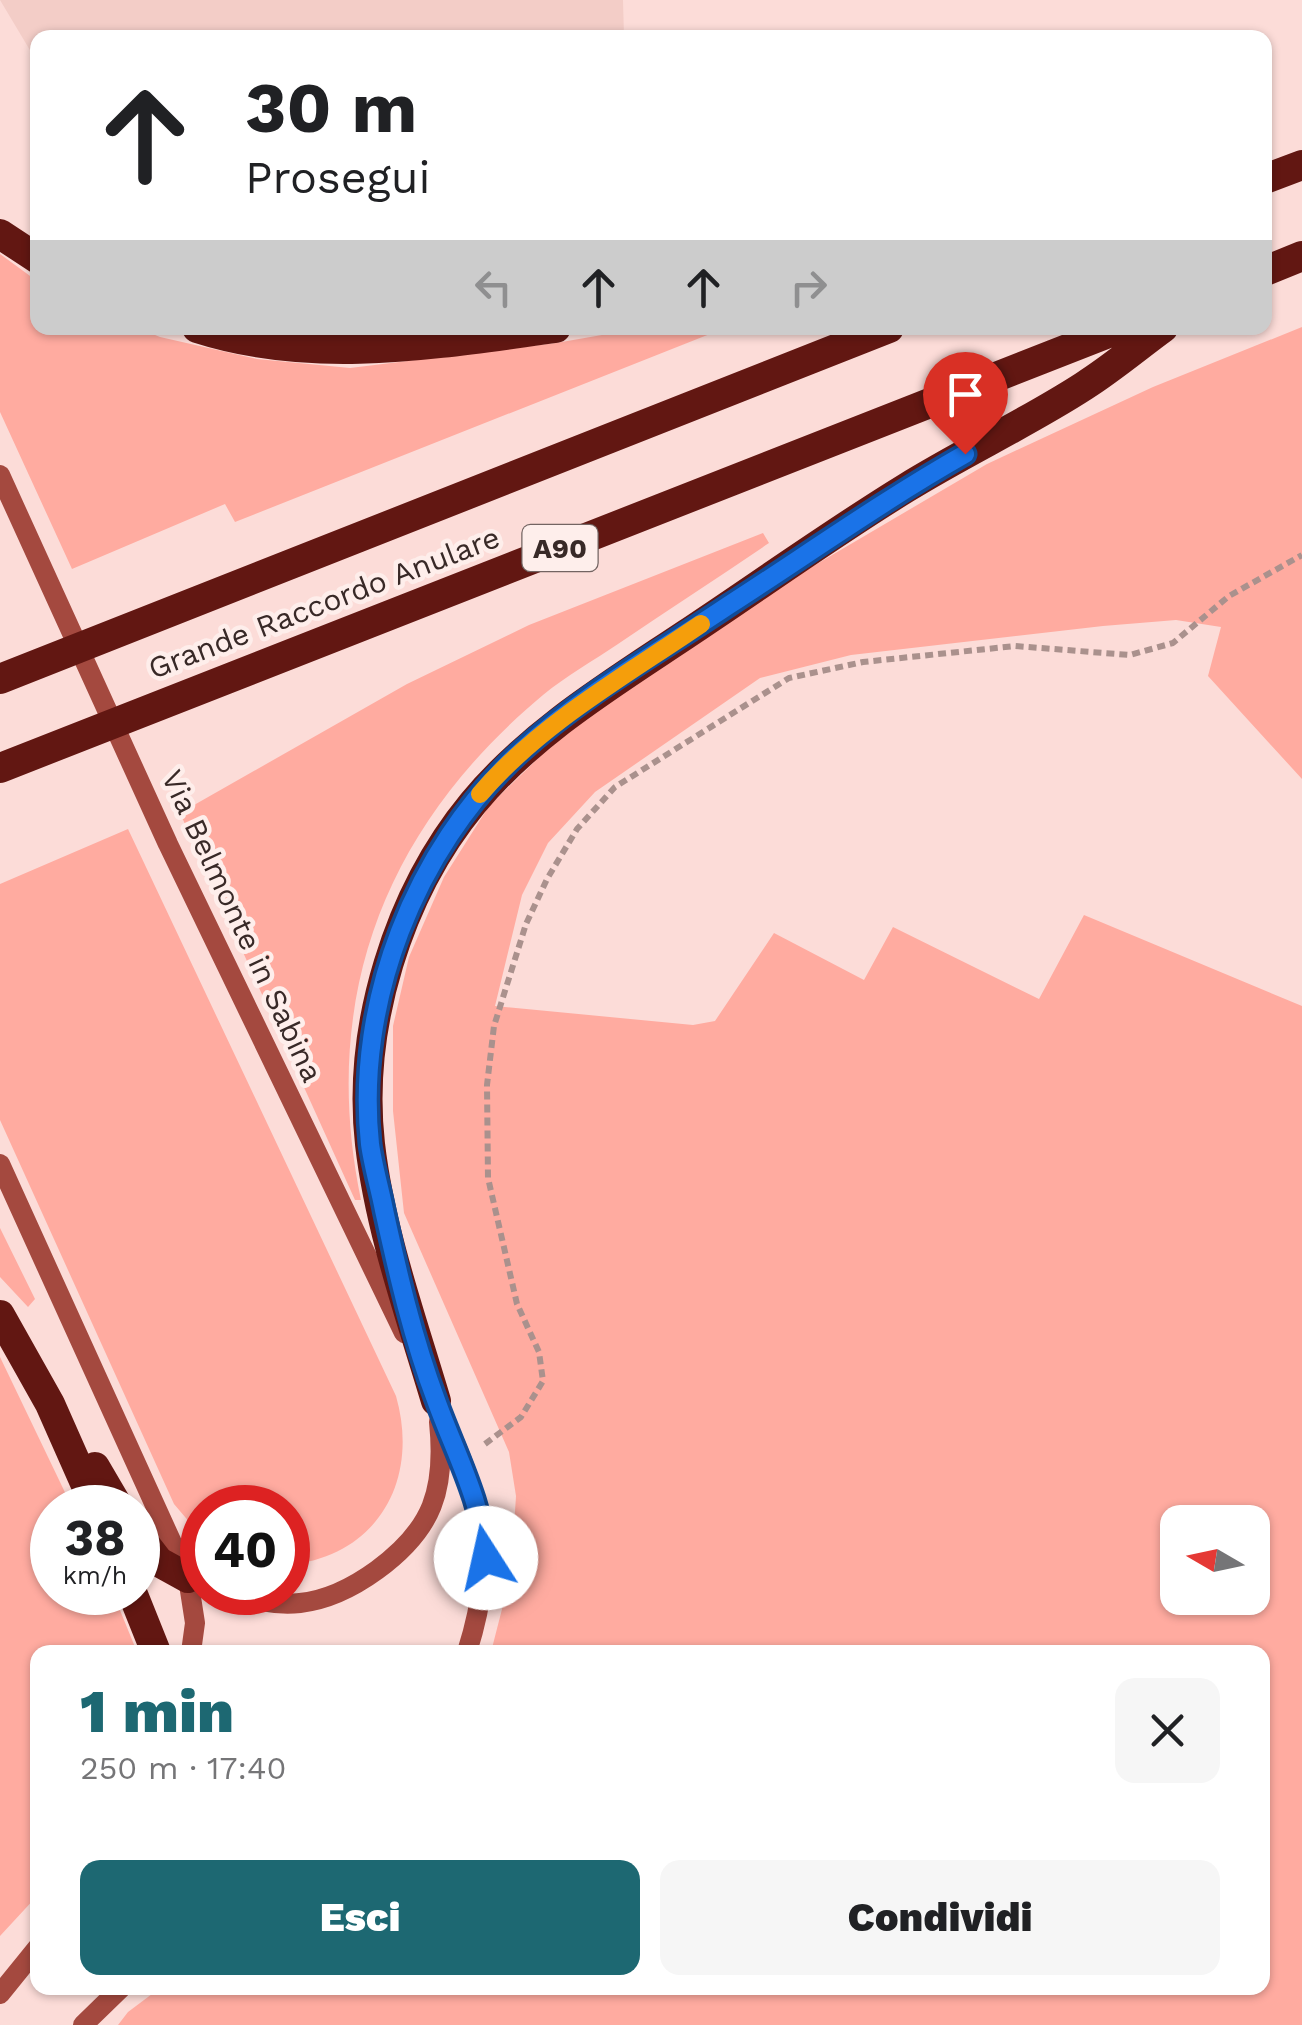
<!DOCTYPE html>
<html lang="it">
<meta charset="utf-8">
<style>
:root{--surface:#fff;--page:#f6f6f6;--text:#202124;--muted:#757577;--accent:#1d6872}
body{margin:0;font-family:"Work Sans",sans-serif;background:var(--page);color:var(--text);height:100vh;display:flex;flex-direction:column;font-size:38px;white-space:nowrap}
*{box-sizing:border-box;margin:0}
p{font-size:32px;color:var(--muted)}
.icon{flex:none;width:55px;height:55px;fill:none;stroke:currentColor;stroke-width:2;stroke-linecap:round;stroke-linejoin:round}
.map{position:relative;flex:1;overflow:hidden}
.drawer{position:absolute;left:30px;top:1645px;width:1240px;height:350px;display:flex;flex-direction:column;background:var(--surface);border-radius:20px;box-shadow:0 2px 8px #0004}
.drawer>*{flex:none}
.guide{position:absolute;left:30px;top:30px;width:1242px;height:305px;border-radius:20px;box-shadow:0 2px 8px #0004;background:#fff;color:var(--text);overflow:hidden}
.needle{width:65px;rotate:279deg}
.fabs{position:absolute;left:1160px;top:1505px;display:grid;gap:20px}
.fabs a{display:grid;place-items:center;width:110px;height:110px;border-radius:20px;background:var(--surface);box-shadow:0 2px 8px #0004;font-size:50px}
.speed{position:absolute;left:30px;top:1485px;display:flex;gap:20px;font-size:50px;font-weight:700;text-align:center}
.speed>*{display:grid;place-content:center;width:130px;height:130px;border-radius:50%;background:var(--surface);box-shadow:0 2px 8px #0004;line-height:1}
.speed small{font-size:25px;font-weight:400}
.speed .limit{border:15px solid #d22;background:#fff;color:#111}
.pin{position:absolute;display:grid;place-items:center;width:85px;height:85px;color:#fff;margin:-102px -42px;border-radius:50% 50% 50% 0;rotate:-45deg;box-shadow:0 0 10px #0007}
.pin .icon{rotate:45deg}
.me{position:absolute;width:110px;margin:-55px;rotate:350deg;stroke-linejoin:round;filter:drop-shadow(0 0 8px #0008)}
.turn{display:flex;align-items:center;gap:35px;height:210px;padding:0 50px;font-size:45px}
.turn .icon{width:130px;height:130px;stroke-width:2.5}
.turn b{display:block;font-size:70px;line-height:85px}
.lanes{display:flex;align-items:center;height:95px;padding:0 50px;background:#0003;justify-content:center;gap:50px;direction:ltr}
.lanes .off{opacity:.35}
.round{display:grid;place-items:center;flex:none;width:105px;height:105px;border-radius:20px;background:var(--page)}
.summary{display:flex;align-items:center;justify-content:space-between;height:170px;padding:0 50px}
h1{font-size:60px;font-weight:800;line-height:75px;color:var(--accent)}
.button{display:flex;gap:20px;margin-top:auto;padding:20px 50px}
.button a{flex:1;height:115px;border-radius:20px;background:var(--accent);color:#fff;font-size:40px;font-weight:800;line-height:115px;text-align:center}
.button a+a{background:var(--page);color:var(--text)}
.map>svg:first-child{display:block}
</style>
<div class="map">
<svg width="1302" height="2025" viewBox="0 0 1302 2025">
<rect width="100%" height="100%" fill="#fcdcd8"/>
<path fill="#f3cdc7" d="M0 0H623L624 37 38 38 37 62Z"/>
<path fill="#ffaba0" fill-rule="evenodd" d="M0 254 37 281 38 328H138L160 337 257 359 350 368 556 343 642 328H725L235 522 225 504 72 569 0 412Z
M1302 327V779L1208 676 1221 627 1176 620 1103 626 851 655 760 678 595 792 548 843 522 895 495 1006 693 1025 715 1021 774 933 864 980 893 927 1039 999 1084 915 1302 1006V2025H118L128 2012 160 1988H1262V1652H491L511 1574 516 1496 509 1452 404 1213 393 1111V1026L409 957 444 877 489 806 559 738 735 612 987 464 1153 387ZM1178 1522H1252V1598H1178Z
M763 533 769 543C719 577 668 610 618 644 593 661 566 676 543 695 385 827 319 997 361 1200H355L180 813 407 684 529 625Z
M128 829 396 1396C420 1480 378 1556 288 1565V1508H202V1537L174 1504 0 1120V884Z
M0 1228 35 1299 28 1307 0 1277Z
M0 1357 72 1507 52 1508V1592L113 1593 137 1652H38L37 1896 0 1936Z"/>
<g fill="none" stroke-linecap="round" stroke-linejoin="round">
<path stroke="#aa918d" stroke-width="6" stroke-dasharray="8 5" stroke-linecap="butt" d="M485 1444 521 1417 543 1381 539 1352 517 1304 488 1178 487 1085 494 1026 526 924 547 879 577 829 615 787 789 678 863 662 1015 646 1130 655 1173 643 1229 596 1302 555"/>
<path stroke="#a4493f" stroke-width="20" d="M0 475 168 844 404 1333
M0 1164 188 1578 195 1623 191 1652
M431 1391C478 1489 501 1545 467 1652
M224 1592C249 1599 274 1606 300 1603 328 1600 355 1586 377 1570 433 1529 446 1490 439 1422
M0 1994 38 1947
M83 2025 121 1988"/>
<path stroke="#621712" stroke-width="30" d="M1265 179 1302 165
M0 234 38 259
M1265 271 1302 256
M197 328C315 366 436 344 556 328
M0 679 889 328
M0 768 1121 328
M0 1315 50 1404 96 1508
M436 1401C411 1317 380 1231 370 1144 357 1027 398 894 473 803 531 733 610 685 685 635 759 586 831 534 906 488 964 452 1027 423 1084 386 1111 369 1137 347 1163 328
M95 1467 119 1508
M138 1535 159 1562 188 1578
M132 1592 156 1652"/>
</g>
<g fill="none" stroke-linecap="round" stroke-linejoin="round">
<g stroke="#114b97" stroke-width="25">
<path id="route" d="M486 1558C482 1501 455 1453 436 1400 413 1339 398 1274 384 1210 380 1189 373 1166 370 1144 355 1003 415 849 519 753 581 696 659 652 729 605 808 554 884 500 965 454"/>
</g>
<use href="#route" stroke="#1a73e8" stroke-width="18"/>
<path stroke="#f59e0b" stroke-width="18" d="M480 794C541 723 625 676 701 624"/>
</g>
<g text-anchor="middle" stroke-width="9" stroke-linejoin="round" paint-order="stroke">
<rect fill="#feeeeb" stroke="#736462" stroke-width="2.5" x="522.5" y="525" width="75" height="46" rx="8"/>
<g font-size="28" font-weight="bold" fill="#382927">
<text x="560" y="558">A90</text>
</g>
<g font-size="30" fill="#382927" stroke="#feeeeb">
<text transform="translate(324 603) rotate(-21)" y="10">Grande Raccordo Anulare</text>
<text transform="translate(242 926) rotate(65)" y="10">Via Belmonte in Sabina</text>
</g>
</g>
</svg>
<div class="fabs">
<a><svg class="needle" viewBox="-14 -14 28 28"><path d="M0-13l5 13h-10z" fill="#e53935"/><path d="M0 13l5-13h-10z" fill="#757577"/></svg></a>
</div>
<div class="speed"><div>38<small>km/h</small></div><div class="limit">40</div></div>
<div class="pin" style="left:965px;top:454px;background:#d93025"><svg class="icon" aria-label="arrive" viewBox="0 0 24 24"><path d="M6 21V4h12l-3 4 3 4H6"/></svg></div>
<svg class="me" style="left:486px;top:1558px" viewBox="-20 -20 40 40"><circle r="19" fill="#fff"/><path d="M0-13L10 11 0 6-10 11z" fill="#1a73e8"/></svg>
<div class="guide">
<div class="turn"><svg class="icon" aria-label="ahead" viewBox="0 0 24 24"><path d="M12 20V5M6 11l6-6 6 6"/></svg><div><b>30 m</b>Prosegui</div></div>
<div class="lanes"><svg class="icon off" aria-label="left" viewBox="0 0 24 24"><path d="M17 20v-9H6M10 6l-5 5 5 5"/></svg><svg class="icon" aria-label="ahead" viewBox="0 0 24 24"><path d="M12 20V5M6 11l6-6 6 6"/></svg><svg class="icon" aria-label="ahead" viewBox="0 0 24 24"><path d="M12 20V5M6 11l6-6 6 6"/></svg><svg class="icon off" aria-label="right" viewBox="0 0 24 24"><path d="M7 20v-9h11M14 6l5 5-5 5"/></svg></div>
</div>
<section class="drawer">
<div class="summary"><div><h1>1 min</h1><p>250 m · 17:40</p></div><a class="round"><svg class="icon" aria-label="close" viewBox="0 0 24 24"><path d="M6 6l12 12M18 6L6 18"/></svg></a></div>
<div class="button"><a>Esci</a><a>Condividi</a></div>
</section>
</div>
